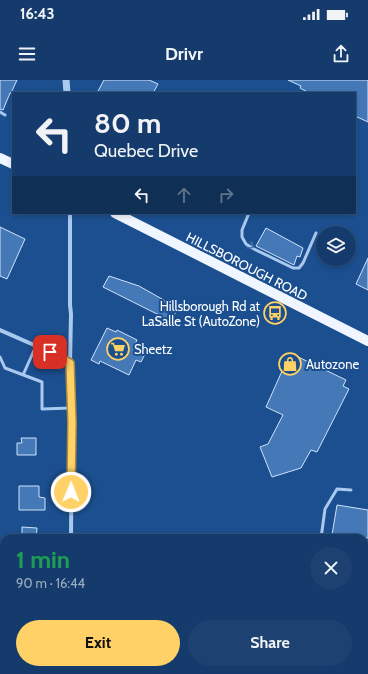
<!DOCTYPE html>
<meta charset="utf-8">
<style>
:root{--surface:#143b6b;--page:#1d4271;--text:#f1f3f6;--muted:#9dadc1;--line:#33557e;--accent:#ffd166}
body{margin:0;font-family:Cabin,sans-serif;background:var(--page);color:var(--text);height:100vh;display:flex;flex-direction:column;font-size:15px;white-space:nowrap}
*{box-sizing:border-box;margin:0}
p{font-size:13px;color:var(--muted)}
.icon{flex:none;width:22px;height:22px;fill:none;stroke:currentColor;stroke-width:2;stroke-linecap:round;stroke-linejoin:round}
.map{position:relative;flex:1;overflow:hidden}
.drawer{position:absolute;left:0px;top:454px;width:368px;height:140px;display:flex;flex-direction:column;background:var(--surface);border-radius:12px 12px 0 0;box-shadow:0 2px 6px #0003,0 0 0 1px var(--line)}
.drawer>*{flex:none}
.guide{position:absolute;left:12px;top:12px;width:344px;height:122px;border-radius:0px;box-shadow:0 2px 6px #0003,0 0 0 1px var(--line);background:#143b6b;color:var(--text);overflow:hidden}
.controls{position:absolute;left:316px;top:146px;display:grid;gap:8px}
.controls a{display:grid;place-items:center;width:40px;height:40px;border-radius:50%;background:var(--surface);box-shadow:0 2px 6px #0003,0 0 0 1px var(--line);font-size:20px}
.pin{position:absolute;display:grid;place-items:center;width:34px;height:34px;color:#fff;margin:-17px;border-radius:8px;box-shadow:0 2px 6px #0006}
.me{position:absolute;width:44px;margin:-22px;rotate:1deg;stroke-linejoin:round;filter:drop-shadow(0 0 3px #0008)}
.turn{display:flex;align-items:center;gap:14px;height:84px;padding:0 16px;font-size:18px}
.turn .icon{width:52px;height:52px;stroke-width:2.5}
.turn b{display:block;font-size:28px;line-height:34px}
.lanes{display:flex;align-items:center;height:38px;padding:0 16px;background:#0003;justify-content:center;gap:20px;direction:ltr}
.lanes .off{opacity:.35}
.round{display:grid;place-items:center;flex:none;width:42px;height:42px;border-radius:21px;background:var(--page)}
.overview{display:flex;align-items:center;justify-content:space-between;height:68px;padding:0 16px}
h1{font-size:24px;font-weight:800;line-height:30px;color:#1e9e55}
.action{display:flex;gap:8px;margin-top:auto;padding:8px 16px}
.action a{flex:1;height:46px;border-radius:24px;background:var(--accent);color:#111;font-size:16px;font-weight:800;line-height:46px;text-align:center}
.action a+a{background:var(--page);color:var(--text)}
.status{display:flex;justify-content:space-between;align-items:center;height:28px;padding:0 20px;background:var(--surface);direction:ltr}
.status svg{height:11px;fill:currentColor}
header{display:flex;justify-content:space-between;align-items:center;height:52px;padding:0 16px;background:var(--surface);font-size:18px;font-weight:800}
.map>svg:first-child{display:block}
</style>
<div class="status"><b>16:43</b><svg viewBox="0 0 49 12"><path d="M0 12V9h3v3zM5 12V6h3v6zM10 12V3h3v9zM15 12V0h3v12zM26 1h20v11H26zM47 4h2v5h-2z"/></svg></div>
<header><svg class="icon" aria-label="menu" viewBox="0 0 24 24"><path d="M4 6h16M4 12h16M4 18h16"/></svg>Drivr<svg class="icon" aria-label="share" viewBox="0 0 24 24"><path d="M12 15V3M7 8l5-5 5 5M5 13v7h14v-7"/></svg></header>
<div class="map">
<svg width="368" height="594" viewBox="0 0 368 594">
<rect width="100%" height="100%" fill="#1b4f8f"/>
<path fill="#4478b7" stroke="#cfe3fa" d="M0 0H17L11 13H10L3 30 0 29Z
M104 0H149L158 4 153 13H97Z
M288 0H368V42L355 36V13H309L300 8 301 6Z
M0 147 25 159 7 199 0 196Z
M266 148 303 168 300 177 297 176 294 185 256 166Z
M368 178V210L356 204Z
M109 196 139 206 162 219 177 230 171 241 103 207Z
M107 248 116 252 117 250 137 260 134 266 146 272 141 282 136 280 129 295 100 281 99 284 91 280Z
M290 273 346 300 343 306 349 309 317 372 311 370 301 388 272 397 260 367 268 364 283 335 266 327Z
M21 358H36V375H17V363H22Z
M19 406H39V417L45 418V430H19Z
M337 425 368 430V458H355L332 455Z
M22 447 37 448 36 458H22Z"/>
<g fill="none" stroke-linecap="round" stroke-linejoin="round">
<path stroke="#a9c9ee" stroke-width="3" d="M0 32 5 35
M249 133 242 150V157L246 164 254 169 293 188H299L303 183 316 153
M0 277 5 288 42 302V329L71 328
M23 295 36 266
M321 458 325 429 337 409 351 410
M294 594 295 590"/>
<path stroke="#a9c9ee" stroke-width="4" d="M70 133V225L71 234 70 283 72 331 71 458
M0 250 50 272 70 283
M71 594V590"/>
<path stroke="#a9c9ee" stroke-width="7" d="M66 0 67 13"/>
<path stroke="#f0f6ff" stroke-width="10" d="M0 78 13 84
M115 133 368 261"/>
</g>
<defs><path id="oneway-chevron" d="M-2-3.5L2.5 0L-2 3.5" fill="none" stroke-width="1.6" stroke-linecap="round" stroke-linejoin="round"/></defs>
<use stroke="#4674ac" href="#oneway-chevron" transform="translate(251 166) rotate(35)"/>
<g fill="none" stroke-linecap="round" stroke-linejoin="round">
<g stroke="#a68842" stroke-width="10">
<path id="route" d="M50 272 70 283 72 343 71 412"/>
</g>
<use href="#route" stroke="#ffd166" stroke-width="7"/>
</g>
<defs>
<g id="bus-ring" transform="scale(1.15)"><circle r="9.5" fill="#1b4f8f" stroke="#ffd166" stroke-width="1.5"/><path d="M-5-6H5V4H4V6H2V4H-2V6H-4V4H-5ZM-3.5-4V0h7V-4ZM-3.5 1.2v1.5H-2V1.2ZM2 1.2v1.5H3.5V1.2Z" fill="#ffd166"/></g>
<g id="supermarket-ring" transform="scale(1.15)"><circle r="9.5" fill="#1b4f8f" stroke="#ffd166" stroke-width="1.5"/><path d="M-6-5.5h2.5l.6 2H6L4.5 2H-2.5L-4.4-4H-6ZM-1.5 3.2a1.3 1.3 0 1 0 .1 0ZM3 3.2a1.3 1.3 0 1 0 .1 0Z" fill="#ffd166"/></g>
<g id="shop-ring" transform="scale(1.15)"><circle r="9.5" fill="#1b4f8f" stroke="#ffd166" stroke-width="1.5"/><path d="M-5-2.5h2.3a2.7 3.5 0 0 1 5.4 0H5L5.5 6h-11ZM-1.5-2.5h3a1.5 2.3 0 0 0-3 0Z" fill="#ffd166"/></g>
</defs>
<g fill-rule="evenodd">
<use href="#bus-ring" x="275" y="233"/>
<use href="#supermarket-ring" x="118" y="269"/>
<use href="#shop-ring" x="290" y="284"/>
</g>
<g text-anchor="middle" stroke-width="4" stroke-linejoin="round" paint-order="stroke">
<g font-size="13" fill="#fff" stroke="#1b4f8f">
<text transform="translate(247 186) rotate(27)" y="5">HILLSBOROUGH ROAD</text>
</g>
<g font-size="13" fill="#fff" stroke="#1b4f8f" text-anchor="start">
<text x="260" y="231" text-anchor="end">Hillsborough Rd at<tspan x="260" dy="15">LaSalle St (AutoZone)</tspan></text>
<text x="134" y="274">Sheetz</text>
<text x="306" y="289">Autozone</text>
</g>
</g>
</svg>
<div class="controls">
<a><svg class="icon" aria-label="layers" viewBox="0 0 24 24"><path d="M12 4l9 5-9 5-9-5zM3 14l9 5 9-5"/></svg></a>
</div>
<div class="pin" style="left:50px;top:272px;background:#d93025"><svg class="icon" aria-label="arrive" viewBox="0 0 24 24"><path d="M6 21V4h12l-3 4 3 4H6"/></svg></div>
<svg class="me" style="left:71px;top:412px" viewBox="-20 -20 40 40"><circle r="17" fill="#ffd166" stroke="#fff" stroke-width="3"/><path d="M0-11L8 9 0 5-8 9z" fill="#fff"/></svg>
<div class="guide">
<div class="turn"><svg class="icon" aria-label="left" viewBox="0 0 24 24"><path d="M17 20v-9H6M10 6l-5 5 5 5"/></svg><div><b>80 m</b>Quebec Drive</div></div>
<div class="lanes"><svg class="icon" aria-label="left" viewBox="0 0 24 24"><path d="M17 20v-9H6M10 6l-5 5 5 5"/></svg><svg class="icon off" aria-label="ahead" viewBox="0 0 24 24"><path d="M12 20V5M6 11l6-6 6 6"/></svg><svg class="icon off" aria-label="right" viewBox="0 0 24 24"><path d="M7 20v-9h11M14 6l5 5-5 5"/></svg></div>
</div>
<section class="drawer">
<div class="overview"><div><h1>1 min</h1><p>90 m · 16:44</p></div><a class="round"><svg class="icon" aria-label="close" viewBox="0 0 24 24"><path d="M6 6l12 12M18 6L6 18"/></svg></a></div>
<div class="action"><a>Exit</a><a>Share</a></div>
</section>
</div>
